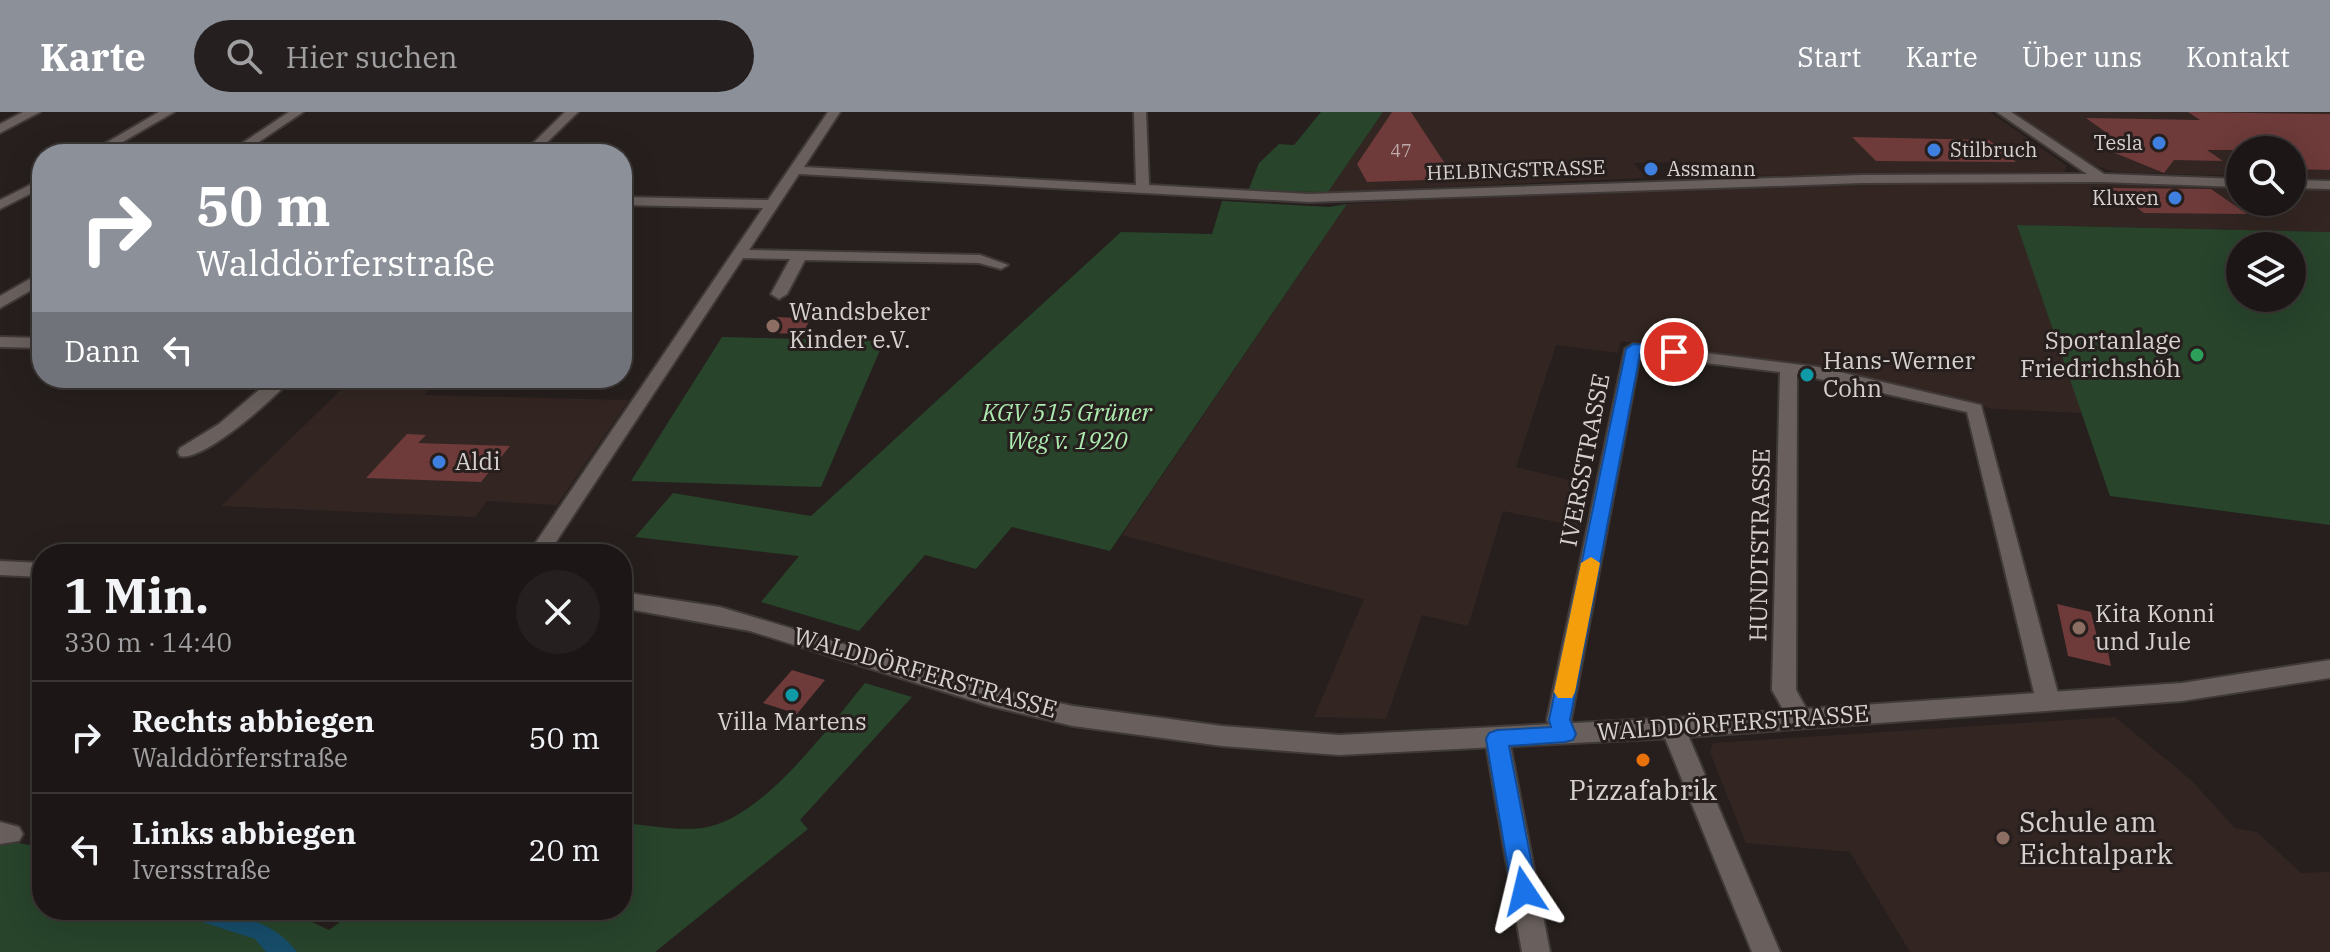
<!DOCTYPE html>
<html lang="de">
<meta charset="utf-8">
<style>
:root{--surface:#1c1716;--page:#25201f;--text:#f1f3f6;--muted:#a09fa1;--line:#3a3635;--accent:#8c9099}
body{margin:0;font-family:"IBM Plex Serif",serif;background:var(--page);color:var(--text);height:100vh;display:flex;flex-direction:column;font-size:30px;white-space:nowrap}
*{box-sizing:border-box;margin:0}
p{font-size:26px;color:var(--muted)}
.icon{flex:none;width:44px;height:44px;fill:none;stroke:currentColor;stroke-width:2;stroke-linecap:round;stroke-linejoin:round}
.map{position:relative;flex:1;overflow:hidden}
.side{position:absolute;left:32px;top:432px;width:600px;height:376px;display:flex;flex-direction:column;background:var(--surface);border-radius:32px;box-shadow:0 8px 32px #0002,0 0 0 2px var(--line)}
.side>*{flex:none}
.hud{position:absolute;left:32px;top:32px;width:600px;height:244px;border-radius:32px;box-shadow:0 8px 32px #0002,0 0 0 2px var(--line);background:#8c9099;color:#fff;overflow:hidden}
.tools{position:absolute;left:2226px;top:24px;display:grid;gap:16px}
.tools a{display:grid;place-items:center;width:80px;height:80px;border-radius:50%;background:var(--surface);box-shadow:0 8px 32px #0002,0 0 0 2px var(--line);font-size:40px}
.pin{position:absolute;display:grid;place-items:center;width:68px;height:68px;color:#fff;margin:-34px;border:4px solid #fff;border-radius:50%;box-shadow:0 2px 8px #0007}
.me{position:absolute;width:88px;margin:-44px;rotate:350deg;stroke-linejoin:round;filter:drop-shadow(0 0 6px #0008)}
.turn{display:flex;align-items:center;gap:28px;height:168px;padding:0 32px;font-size:36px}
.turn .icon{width:104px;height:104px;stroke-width:2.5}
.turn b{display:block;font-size:56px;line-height:68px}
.then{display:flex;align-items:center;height:76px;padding:0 32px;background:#0003;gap:16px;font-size:30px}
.round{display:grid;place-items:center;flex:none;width:84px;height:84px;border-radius:42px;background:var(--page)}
.summary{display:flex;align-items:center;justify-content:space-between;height:136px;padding:0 32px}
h1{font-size:48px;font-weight:700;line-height:60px}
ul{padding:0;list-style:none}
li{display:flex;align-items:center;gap:24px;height:112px;padding:0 32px;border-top:2px solid var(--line)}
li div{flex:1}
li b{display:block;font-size:30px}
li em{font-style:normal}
header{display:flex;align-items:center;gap:48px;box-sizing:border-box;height:112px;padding:0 40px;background:var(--accent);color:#fff}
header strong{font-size:38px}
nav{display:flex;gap:44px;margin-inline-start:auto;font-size:28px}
.search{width:560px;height:72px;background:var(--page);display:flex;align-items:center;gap:20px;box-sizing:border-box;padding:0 28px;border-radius:44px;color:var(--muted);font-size:30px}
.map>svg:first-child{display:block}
</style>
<header>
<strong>Karte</strong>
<div class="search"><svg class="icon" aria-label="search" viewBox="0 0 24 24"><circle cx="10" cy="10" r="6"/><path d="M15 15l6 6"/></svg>Hier suchen</div>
<nav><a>Start</a><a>Karte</a><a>Über uns</a><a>Kontakt</a></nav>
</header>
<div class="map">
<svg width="2330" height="840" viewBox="0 0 2330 840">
<rect width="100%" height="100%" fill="#261f1d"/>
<path fill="#332622" d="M1383 0H1990L2067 54 2063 61 1709 64 1696 50 1634 51 1646 66 1328 80Z
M2013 0H2330V67L2292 66V38H2240V64L2115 60 2094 53Z
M1919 71 2240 74V90H2292V76L2330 77V120L2018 113 2083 301 1993 297 1781 250 1621 229 1618 241 1556 233 1516 355 1590 373 1580 415 1503 399 1468 514 1422 503 1386 607 1314 605 1364 487 1122 423 1347 92 1635 78Z
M344 275 429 276 425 283 629 288 557 393 487 389 475 405 221 394Z
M2115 605 2191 668 2235 716 2257 720 2301 761 2330 760V840H1910L1850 740 1746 731 1710 640 1713 631Z"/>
<path fill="#28442b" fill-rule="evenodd" d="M1321 0H1383L1328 80 1248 79 1259 51 1279 32 1294 33Z
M1222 89 1329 95 1347 92 1110 439 1012 415 976 457 925 443 859 519 761 490 799 444 635 425 673 381 811 404 1121 120 1212 122Z
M2017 113 2330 120V413L2110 384ZM2240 134H2292V186H2240Z
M722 225 884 229 821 375 631 369Z
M865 571 912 585 800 708 808 717 655 840H0V728L42 735V798H287L329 818 356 798H622V711C647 713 677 719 702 716 761 709 828 616 865 571Z"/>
<path fill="#174d6a" d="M165 798C211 798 268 800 297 840H266L255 827Z"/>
<path fill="#6e3a3a" d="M1392 0H1411L1455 67 1367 70 1357 52Z
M2188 0 2330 2V58L2292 57V38H2207L2223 49 2174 48 2164 61 2115 41 2118 29 2086 6 2200 8Z
M1852 25 1989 28 2016 50 1876 49Z
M2111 76 2211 77 2247 102 2144 101Z
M775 205 797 206 810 208 802 222 766 221Z
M407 322 426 323 418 331 510 334 481 370 366 366Z
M2057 492 2091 500 2099 533 2107 535 2111 554 2068 544Z
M792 558 825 568 797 602 763 591Z"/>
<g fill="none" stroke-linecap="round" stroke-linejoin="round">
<g stroke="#3f3937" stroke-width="4">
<path id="minor" d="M159 0H174L102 42H87Z
M289 0H303L241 42H226Z
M565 0H578L535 42H522Z
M828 0H840L804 55 1136 73 1134 0H1146L1149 73 1309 82 1862 63 2087 62 1997 0H2011L2104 62 2240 67V75L2101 70 1862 71 1309 90 799 62 749 138 980 143 1008 153 1001 157 979 151 805 148 787 182 779 187 771 182 790 147 743 146 548 442H528L763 96 622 93V85L768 88Z
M42 67V76L0 97V88Z
M2292 68 2330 69V77L2292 76Z
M42 160V172L0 196V184Z
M0 225 42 226V236L0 235Z
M1633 232 1818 255 1981 293 2060 589 2056 595 2048 598 2040 595 2036 589 1967 300 1797 262 1796 578 1812 607 1808 613 1800 616 1792 613 1772 578 1780 260 1640 243 1571 608 1577 622 1573 628 1565 631 1557 628 1547 608 1625 237Z
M273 266H292C276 285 204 350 180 344L178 340 180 336 219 312Z
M1673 607 1681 610 1685 616 1780 840H1752L1661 616 1665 610Z
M1497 618 1505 621 1509 627 1550 840H1522L1485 627 1489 621Z
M0 710 19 715 23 722 19 729 0 732Z"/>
</g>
<g stroke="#3f3937" stroke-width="4">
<path id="tertiary" d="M23 0H40L0 21V12Z
M0 449 42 451V465L0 463Z
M622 480 720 495 990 576 1073 594 1222 614 1339 623 1673 606 2182 571 2330 548V566L2182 589 1673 626 1339 643 1222 634 1073 614 990 594 750 519 622 496Z"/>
</g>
<use href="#minor" fill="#69605d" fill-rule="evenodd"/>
<use href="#tertiary" fill="#69605d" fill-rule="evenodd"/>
</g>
<path fill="#1a73e8" stroke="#114b97" stroke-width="2" d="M1633 232 1674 235 1682 240 1674 245 1640 242 1570 608 1576 622 1573 628 1565 630 1509 634 1537 779 1533 786 1524 789 1516 786 1512 779 1486 627 1489 621 1497 618 1551 615 1549 608 1626 237Z"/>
<path fill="#f59e0b" d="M1591 445 1600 451 1575 580 1572 586H1558L1554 580 1581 451Z"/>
<g fill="#3f7fe0" stroke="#261f1d" stroke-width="3">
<circle cx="2159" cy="31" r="8"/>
<circle cx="1934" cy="38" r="8"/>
<circle cx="1651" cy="57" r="8"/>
<circle cx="2175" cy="86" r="8"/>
<circle cx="439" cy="350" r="8"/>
</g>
<g fill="#8d6e63" stroke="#261f1d" stroke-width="3">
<circle cx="773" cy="214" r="8"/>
<circle cx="2079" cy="516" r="8"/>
<circle cx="2003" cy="726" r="8"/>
</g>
<circle fill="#2e9e5b" stroke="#261f1d" stroke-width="3" cx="2197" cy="243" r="8"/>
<g fill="#0f9aa8" stroke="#261f1d" stroke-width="3">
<circle cx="1807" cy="263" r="8"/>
<circle cx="792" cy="583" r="8"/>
</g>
<circle fill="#e8710a" stroke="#261f1d" stroke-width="3" cx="1643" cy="648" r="8"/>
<g text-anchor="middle" stroke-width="6" stroke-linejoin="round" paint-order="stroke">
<g font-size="18" fill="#bcabaa">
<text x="1401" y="45">47</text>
</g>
<g font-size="20" fill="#d6d1cf" stroke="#261f1d" text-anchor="end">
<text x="2143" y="38">Tesla</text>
<text x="1950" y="45" text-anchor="start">Stilbruch</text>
<text x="1667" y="64" text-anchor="start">Assmann</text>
<text x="2159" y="93">Kluxen</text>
</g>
<g font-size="20" fill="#d6d1cf" stroke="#261f1d">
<text transform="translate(1516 58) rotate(-2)" y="7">HELBINGSTRASSE</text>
</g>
<g font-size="24" fill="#d6d1cf" stroke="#261f1d" text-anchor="start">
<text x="789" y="208">Wandsbeker<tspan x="789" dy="28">Kinder e.V.</tspan></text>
<text x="2181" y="237" text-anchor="end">Sportanlage<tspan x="2181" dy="28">Friedrichshöh</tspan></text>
<text x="1823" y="257">Hans-Werner<tspan x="1823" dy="28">Cohn</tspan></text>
<text x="455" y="358">Aldi</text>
<text x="2095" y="510">Kita Konni<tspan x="2095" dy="28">und Jule</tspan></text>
<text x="792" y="618" text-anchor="middle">Villa Martens</text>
</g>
<g font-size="24" font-style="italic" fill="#acecb1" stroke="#261f1d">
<text x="1067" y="309">KGV 515 Grüner<tspan x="1067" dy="28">Weg v. 1920</tspan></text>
</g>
<g font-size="24" fill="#d6d1cf" stroke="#261f1d">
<text transform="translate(1585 348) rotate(-79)" y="8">IVERSSTRASSE</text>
<text transform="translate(1760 433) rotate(-89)" y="8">HUNDTSTRASSE</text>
<text transform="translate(925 561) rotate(16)" y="8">WALDDÖRFERSTRASSE</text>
<text transform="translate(1733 611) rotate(-4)" y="8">WALDDÖRFERSTRASSE</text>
</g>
<g font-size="28" fill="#d6d1cf" stroke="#261f1d">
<text x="1643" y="688">Pizzafabrik</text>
<text x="2019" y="720" text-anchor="start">Schule am<tspan x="2019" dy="32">Eichtalpark</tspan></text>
</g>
</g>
</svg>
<div class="tools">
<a><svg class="icon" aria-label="search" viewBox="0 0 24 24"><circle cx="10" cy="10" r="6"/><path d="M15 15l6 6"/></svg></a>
<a><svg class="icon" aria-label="layers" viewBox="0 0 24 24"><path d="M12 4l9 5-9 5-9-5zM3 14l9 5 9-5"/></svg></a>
</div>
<div class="pin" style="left:1674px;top:240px;background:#d93025"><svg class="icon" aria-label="arrive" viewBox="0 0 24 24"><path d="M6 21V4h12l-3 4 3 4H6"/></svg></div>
<svg class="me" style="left:1524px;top:779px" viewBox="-20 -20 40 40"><path d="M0-17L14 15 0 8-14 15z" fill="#1a73e8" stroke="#fff" stroke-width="4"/></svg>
<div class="hud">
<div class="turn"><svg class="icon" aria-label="right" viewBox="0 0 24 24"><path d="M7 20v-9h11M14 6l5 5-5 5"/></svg><div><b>50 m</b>Walddörferstraße</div></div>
<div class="then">Dann<svg class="icon" aria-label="left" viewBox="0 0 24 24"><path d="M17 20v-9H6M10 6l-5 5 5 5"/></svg></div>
</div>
<section class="side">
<div class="summary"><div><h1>1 Min.</h1><p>330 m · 14:40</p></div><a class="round"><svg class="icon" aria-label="close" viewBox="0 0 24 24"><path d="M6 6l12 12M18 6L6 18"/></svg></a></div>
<ul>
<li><svg class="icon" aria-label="right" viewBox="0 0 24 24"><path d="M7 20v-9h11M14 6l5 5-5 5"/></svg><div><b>Rechts abbiegen</b><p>Walddörferstraße</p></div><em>50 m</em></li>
<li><svg class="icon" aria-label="left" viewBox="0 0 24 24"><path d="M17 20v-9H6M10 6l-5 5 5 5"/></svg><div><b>Links abbiegen</b><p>Iversstraße</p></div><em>20 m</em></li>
</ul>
</section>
</div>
